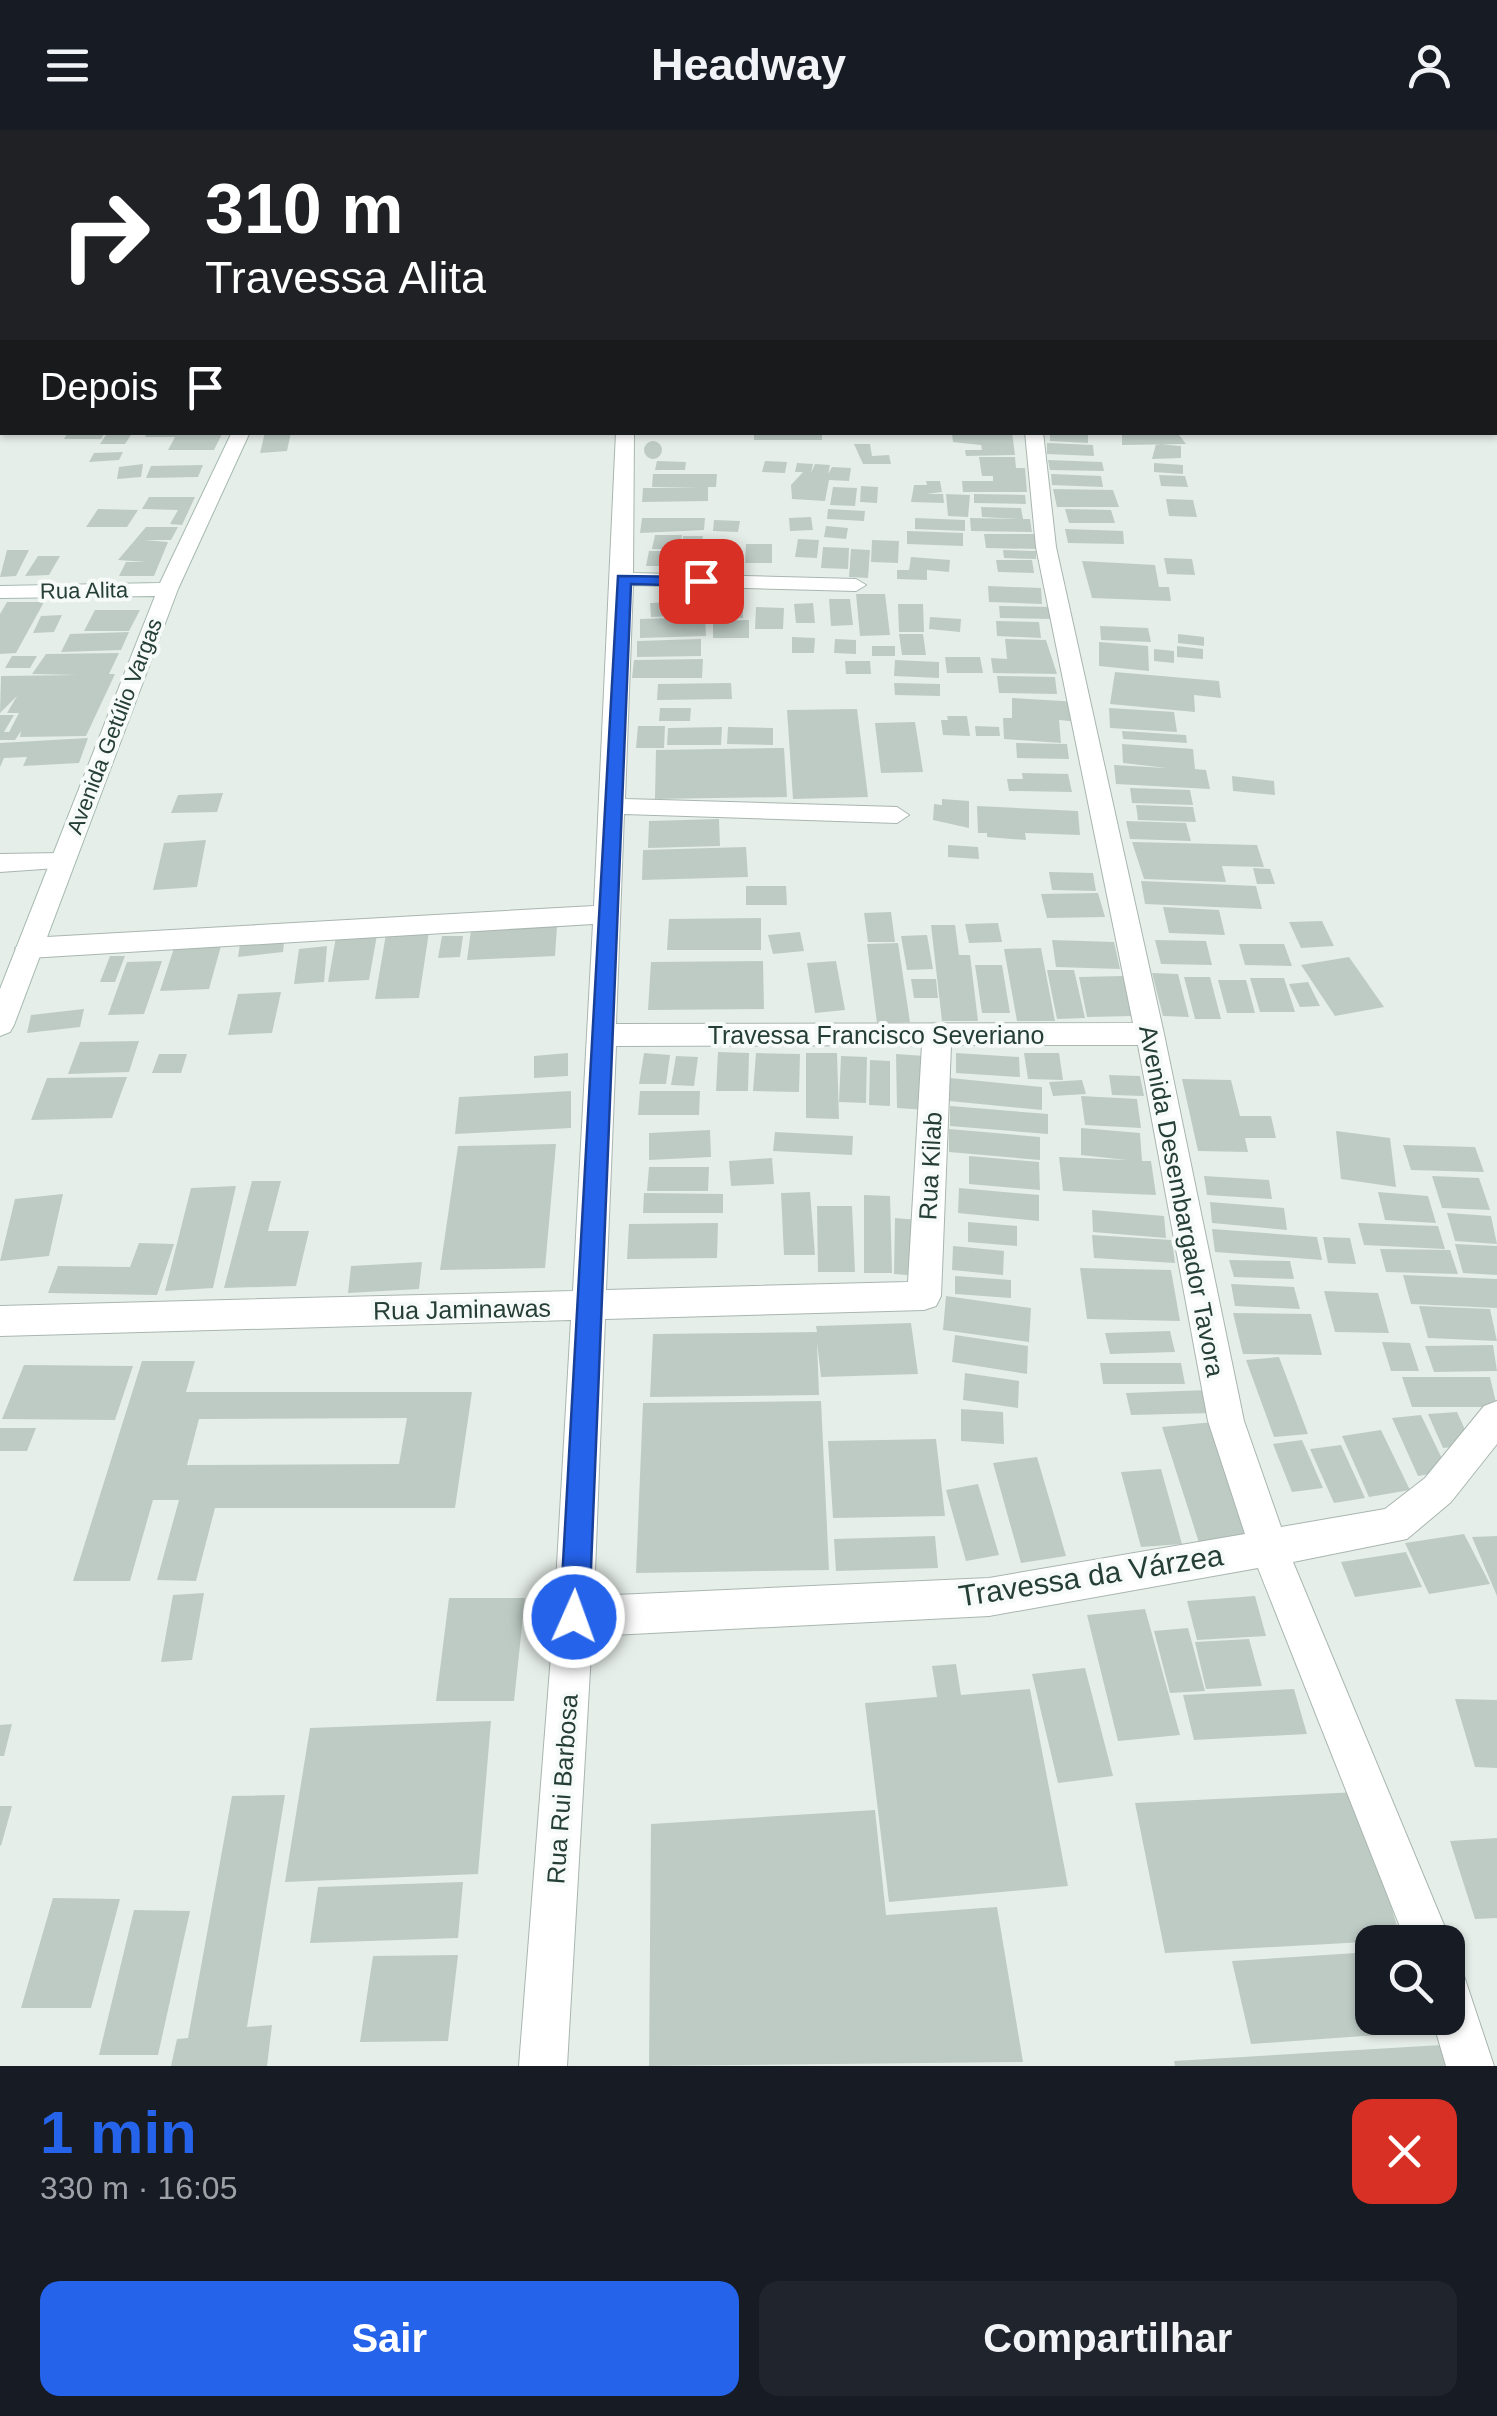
<!DOCTYPE html>
<html lang="pt">
<meta charset="utf-8">
<style>
:root{--surface:#171b24;--page:#20242c;--text:#f1f3f6;--muted:#9ea1a6;--accent:#2563eb}
body{margin:0;font-family:Helvetica,sans-serif;background:var(--page);color:var(--text);height:100vh;display:flex;flex-direction:column;font-size:38px;white-space:nowrap}
*{box-sizing:border-box;margin:0}
p{font-size:32px;color:var(--muted)}
.icon{flex:none;width:55px;height:55px;fill:none;stroke:currentColor;stroke-width:2;stroke-linecap:round;stroke-linejoin:round}
.map{position:relative;height:1936px;overflow:hidden}
.drawer{display:flex;flex-direction:column;background:var(--surface);flex:1}
.drawer>*{flex:none}
.banner{position:absolute;left:0px;top:0px;width:1498px;height:305px;box-shadow:0 2px 8px #0004;background:#202124;color:#fff;overflow:hidden}
.fabs{position:absolute;left:1355px;top:1795px;display:grid;gap:20px}
.fabs a{display:grid;place-items:center;width:110px;height:110px;border-radius:20px;background:var(--surface);box-shadow:0 2px 8px #0004;font-size:50px}
.pin{position:absolute;display:grid;place-items:center;width:85px;height:85px;color:#fff;margin:-42px;border-radius:20px;box-shadow:0 5px 15px #0006}
.me{position:absolute;width:110px;margin:-55px;rotate:2deg;stroke-linejoin:round;filter:drop-shadow(0 0 8px #0008)}
.turn{display:flex;align-items:center;gap:35px;height:210px;padding:0 40px;font-size:45px}
.turn .icon{width:130px;height:130px;stroke-width:2.5}
.turn b{display:block;font-size:70px;line-height:85px}
.then{display:flex;align-items:center;height:95px;padding:0 40px;background:#0003;gap:20px;font-size:38px}
.round{display:grid;place-items:center;flex:none;width:105px;height:105px;border-radius:20px;background:var(--page)}
.summary{display:flex;align-items:center;justify-content:space-between;height:170px;padding:0 40px}
h1{font-size:60px;font-weight:700;line-height:75px;color:var(--accent)}
.primary-button{display:flex;gap:20px;margin-top:auto;padding:20px 40px}
.primary-button a{flex:1;height:115px;border-radius:20px;background:var(--accent);color:#fff;font-size:40px;font-weight:700;line-height:115px;text-align:center}
.primary-button a+a{background:var(--page);color:var(--text)}
header{display:flex;justify-content:space-between;align-items:center;height:130px;padding:0 40px;background:var(--surface);font-size:45px;font-weight:700}
.map>svg:first-child{display:block}
</style>
<header><svg class="icon" aria-label="menu" viewBox="0 0 24 24"><path d="M4 6h16M4 12h16M4 18h16"/></svg>Headway<svg class="icon" aria-label="person" viewBox="0 0 24 24"><circle cx="12" cy="8" r="4"/><path d="M4 21q1-7 8-7t8 7"/></svg></header>
<div class="map">
<svg width="1497" height="1936" viewBox="0 0 1497 1936">
<rect width="100%" height="100%" fill="#e6eee9"/>
<path fill="#becbc5" fill-rule="evenodd" d="M68 302H105L101 309H64Z
M108 302H133L125 314H100Z
M148 302H223L214 320H168L175 307H145Z
M265 302H291L287 321 260 323Z
M754 302H822V310H754Z
M1012 302 1015 325 966 326 965 320H982L981 315 953 312 952 304Z
M1122 302H1177L1186 314 1122 315Z
M1050 303 1088 305V313L1050 311Z
M644 320a9 9 0 1 1 18 0a9 9 0 1 1-18 0Z
M1047 313 1093 315 1094 326 1047 324Z
M854 314H870L872 326 889 325 891 334H863Z
M1156 314 1181 316V328L1152 329Z
M123 322 119 330 89 332 94 323Z
M979 327H1015L1016 338H1025L1027 362H963L962 351H993V346H982Z
M1048 330 1102 332 1104 341 1050 340Z
M657 331 686 332 685 340H655Z
M765 331 787 332 785 343 762 342Z
M797 333 813 334 811 343 815 334 830 335 828 344 832 337 851 338 849 351 829 350 825 371 792 369 791 355 803 342H795Z
M1154 333 1183 335V344L1154 342Z
M143 334 141 347 117 349 119 337Z
M203 335 198 347 146 348 151 336Z
M653 344H717L716 357H708V371L642 372 643 358H699L652 357Z
M1051 344 1101 346 1103 357 1052 355Z
M1159 345 1185 346 1188 357 1161 356Z
M926 351H940L942 362 927 364H943L944 373 911 372 914 355H927Z
M861 356 878 357 877 373 860 372Z
M833 357 857 358 855 376 830 375Z
M1053 359 1113 360 1119 377H1057Z
M946 364 970 365 968 387 948 386Z
M974 364 1025 365 1026 374 974 373Z
M149 367H195L182 395 170 394 178 380 142 379Z
M1166 369 1193 370 1197 387 1169 386Z
M981 377 1021 378 1023 389H1030L1032 402 971 401 970 388 1017 389 982 387Z
M98 379 138 380 127 397H86Z
M828 379 865 381 864 391 827 389Z
M1065 379 1111 380 1115 393H1069Z
M811 387 813 400 790 401 789 388Z
M642 388H705L704 400 640 403Z
M915 388 965 390V401L915 399Z
M714 390 740 391 738 402 713 401Z
M826 396 848 398 846 409 824 407Z
M146 397H178L171 410H144L168 412 154 446H119L126 432H146L118 430Z
M1065 399 1123 401 1124 414 1068 413Z
M907 401 963 403V416L907 414Z
M984 404H1034L1037 419 986 418Z
M655 405H682L680 419H652Z
M683 406H703L701 418H682Z
M798 409 819 410 817 428 795 427Z
M872 410 899 411 898 433 871 432Z
M746 414H772V433H745Z
M823 417 849 418 848 439 821 438Z
M851 419 870 420 868 448 849 447Z
M7 420H29L16 446 0 447Z
M1003 420 1036 421V429L1004 428Z
M649 421H698L696 436H646Z
M714 421H743L741 441 712 440Z
M38 426H60L49 445 25 446Z
M911 427 950 430 949 442 927 440V450L897 449V440H909Z
M1164 428 1192 429 1195 445 1167 444Z
M996 430H1032L1034 443 998 442Z
M1082 431 1155 435 1159 457H1169L1171 471 1092 468Z
M988 456 1041 458 1042 474 989 472Z
M856 464H885L890 505 860 506Z
M829 469H850L853 495 831 496Z
M692 471 693 485 651 487 650 473Z
M712 471H743V488H712Z
M7 472H44L16 523 0 524V484Z
M813 473 815 493H796L794 474Z
M898 474H923L924 502H899Z
M999 476 1052 477 1054 489 1000 488Z
M756 477 784 478 783 499H755Z
M95 480H140L129 501H84Z
M62 485 54 502 33 503 41 486Z
M705 487 706 506 640 508V489Z
M930 487 961 489 960 502 929 499Z
M749 490V508H713V491Z
M996 491 1039 492 1041 508 997 506Z
M1100 496 1148 498 1151 512 1101 510Z
M129 502 121 520 61 522 70 504Z
M899 504H923L926 525H902Z
M1178 504 1204 507V516L1178 513Z
M792 507 815 508 814 523H792Z
M701 509V526L637 527V511Z
M835 509 856 510V524L834 523Z
M1005 509 1046 510 1057 544 993 543 991 528 1007 529Z
M1099 512 1148 516 1149 541 1099 536Z
M872 516H895V526H872Z
M1177 516 1203 519V529L1177 527Z
M1154 519 1174 521V533L1154 531Z
M119 523 109 544H115L86 606 20 607 21 601 15 610H0V585H14L4 602H9L19 583H7L17 566 0 583 1 546 77 545 32 544 46 524Z
M12 526H37L30 538H5Z
M945 527H980L983 543H947Z
M703 529 702 548H632L634 530Z
M895 530 939 532V548L894 546Z
M845 531H870L871 544H846Z
M1115 542 1219 551 1221 568 1194 565 1195 582 1110 574Z
M997 546 1055 547 1057 564 999 563Z
M731 553 732 569 657 570 658 554Z
M894 553 940 554V566L895 565Z
M1012 568 1079 572 1080 592 1059 590 1061 613 1004 609 1003 588H1012Z
M660 578H691L690 591H659Z
M1109 578 1174 582 1177 602 1110 598Z
M857 579 868 667 793 669 787 580Z
M947 586H967L970 606 943 605 941 590H948Z
M915 592 923 642 881 643 875 593Z
M638 596H665L664 618H636Z
M975 596 999 597 1000 606H976Z
M722 597 721 615H667L668 598Z
M728 597 773 598V615L727 614Z
M1122 601 1186 605 1187 613 1123 609Z
M88 608 79 633 23 636 27 627 4 628 0 637V613Z
M1016 613 1067 614 1069 629 1017 628Z
M1122 614 1193 619 1195 639 1206 640 1210 659 1116 654 1114 635 1167 638 1123 633Z
M784 618 787 667 655 669 656 620Z
M1022 643 1068 644 1072 662 1009 661 1007 649H1023Z
M1232 646 1274 651 1275 665 1233 661Z
M1130 658 1190 660 1193 675 1132 673Z
M223 663 217 682 171 683 178 665Z
M942 669 969 671V698L933 690 934 674 942 675Z
M1136 675 1193 677 1196 692 1138 690Z
M977 676 1078 681 1080 705 1025 703 1026 710 987 707V703H978Z
M719 689 720 716 648 718 649 691Z
M1126 691 1186 693 1191 711 1130 709Z
M206 710 197 757 153 760 164 713Z
M1132 712 1257 715 1264 737 1222 736 1226 752 1144 749Z
M948 715 978 717 979 729 948 727Z
M746 717 748 747 642 750 643 720Z
M1253 738 1270 739 1275 754H1257Z
M1049 742 1093 743 1096 761 1052 760Z
M1141 751 1256 756 1262 779 1145 774Z
M746 756H786L787 775H746Z
M1098 763 1105 787 1047 788 1041 764Z
M1163 777 1219 780 1225 805 1169 803Z
M891 782 895 812H868L864 783Z
M761 788V820H667L669 789Z
M1322 791 1334 816 1301 818 1289 792Z
M998 793 1002 812 969 813 965 794Z
M931 795H955L959 825H970L978 891H942Z
M557 796 555 826 467 830 471 800Z
M429 802 419 868 375 869 386 804Z
M800 802 804 821 773 824 768 805Z
M285 804 283 822 238 827 241 808Z
M377 805 369 850 328 852 336 807Z
M927 805 933 839 907 840 901 806Z
M442 806H463L460 827 438 828Z
M1052 810 1114 812 1120 839 1056 837Z
M1155 810 1206 811 1212 835 1161 834Z
M898 813 910 892 877 893 867 814Z
M1239 814H1284L1292 836 1245 835Z
M221 816 209 859 160 861 174 818Z
M327 816 324 852 294 854 299 819Z
M1041 818 1055 891H1017L1004 819Z
M110 826H125L115 852H100Z
M1349 827 1384 877 1335 886 1301 835Z
M162 831 144 884 108 885 127 832Z
M763 831 764 879 648 880 651 832Z
M836 831 845 880 815 883 807 833Z
M975 835H1002L1010 883H982Z
M1047 840H1074L1085 888 1057 889Z
M1152 843 1178 844 1189 887 1163 886Z
M1123 846 1133 886 1087 887 1079 847Z
M1184 847H1210L1221 889H1195Z
M1250 848H1284L1295 882H1260Z
M911 849H936L938 868H914Z
M1218 850H1246L1255 883H1227Z
M1308 852 1320 876 1300 877 1289 854Z
M281 862 272 903 228 905 238 864Z
M84 879 80 897 27 903 31 885Z
M139 911 129 942 68 944 80 912Z
M718 922 749 923 748 961H716Z
M568 923V946L534 948V926Z
M644 923 670 925 666 954H639Z
M756 923 800 924 799 962 753 961Z
M806 923H837L839 989 806 988Z
M956 923 1019 927 1020 947 956 943Z
M1024 923H1059L1063 950 1028 949Z
M159 924H187L181 943H152Z
M896 924 925 926 926 980 897 978Z
M676 926 698 927 694 956 671 955Z
M841 926 867 927 866 973 839 972Z
M870 930 890 931V976L869 975Z
M1109 945 1140 946 1144 966 1112 965Z
M127 947 112 988 31 990 47 948Z
M950 948 1042 957V980L949 971Z
M1182 949 1231 950 1240 986H1271L1276 1008H1245L1248 1022 1198 1021Z
M1082 950 1086 964 1053 966 1049 952Z
M571 961V998L455 1004 459 967Z
M640 961H700L699 985H638Z
M1081 966 1137 969 1141 998 1085 995Z
M950 976 1048 984V1004L950 996Z
M1081 998 1140 1003 1142 1031H1151L1156 1065 1063 1061 1059 1027 1127 1030 1081 1025Z
M949 999 1040 1007V1030L949 1022Z
M710 1000 711 1027 649 1030V1003Z
M1336 1001 1390 1008 1396 1057 1341 1049Z
M775 1002 853 1006 852 1025 773 1021Z
M556 1014 545 1138 440 1140 458 1016Z
M1403 1015 1475 1017 1484 1042 1411 1040Z
M969 1026 1039 1032 1040 1060 969 1054Z
M772 1028 774 1054 731 1056 729 1031Z
M649 1037H709L708 1061H647Z
M1204 1046 1269 1050 1272 1069 1207 1065Z
M1432 1046 1479 1048 1490 1080 1442 1078Z
M252 1051H281L268 1101H309L296 1156 224 1158Z
M236 1056 213 1158 165 1161 191 1058Z
M959 1058 1039 1065V1091L958 1083Z
M810 1062 815 1125H784L781 1063Z
M1378 1062 1428 1066 1436 1093 1385 1090Z
M644 1063 723 1064V1083H643Z
M63 1064 49 1126 0 1131 15 1069Z
M864 1065 890 1066 892 1143H864Z
M1210 1072 1284 1078 1287 1100 1212 1093Z
M817 1076H852L855 1142H818Z
M1092 1080 1164 1086 1166 1108 1093 1102Z
M1447 1083 1491 1086 1497 1114 1455 1111Z
M895 1088 919 1090V1146L894 1144Z
M968 1092 1017 1096V1116L968 1112Z
M718 1093 717 1128 627 1129 629 1094Z
M1358 1093 1438 1096 1445 1119 1364 1115Z
M1212 1099 1317 1107 1322 1130 1215 1122Z
M1092 1105 1172 1110 1175 1133 1094 1128Z
M1323 1107 1350 1108 1356 1134 1328 1133Z
M139 1113 174 1114 157 1165 48 1163 58 1136 130 1137Z
M1455 1114 1497 1116V1145L1463 1143Z
M953 1116 1004 1121 1003 1145 952 1140Z
M1380 1119 1450 1120 1458 1144 1386 1142Z
M1229 1130 1290 1131 1294 1149 1234 1147Z
M422 1132 419 1159 348 1163 351 1136Z
M1080 1138 1171 1140 1180 1191 1087 1189Z
M1403 1145 1497 1149V1178L1411 1174Z
M955 1146 1011 1150V1168L955 1164Z
M1231 1154 1294 1157 1300 1179 1235 1176Z
M1324 1161 1378 1163 1389 1203 1335 1202Z
M946 1166 1031 1178 1029 1212 943 1200Z
M1419 1176 1490 1179 1497 1211 1428 1208Z
M1233 1183 1311 1184 1322 1225 1243 1224Z
M911 1193 918 1244 821 1247 817 1212 819 1265 650 1267 653 1204 817 1202 816 1196Z
M1170 1201 1175 1222 1110 1224 1105 1203Z
M955 1205 1028 1216 1027 1244 952 1232Z
M1382 1212 1410 1213 1419 1241H1391Z
M1493 1215 1497 1241 1434 1242 1425 1216Z
M1279 1227 1308 1304 1274 1307 1246 1230Z
M142 1231H195L186 1262H472L455 1378H215L196 1451 157 1450 179 1370H153L130 1451H73ZM407 1288 399 1334 187 1335 199 1289Z
M1100 1233H1181L1185 1254H1103Z
M24 1235 133 1236 115 1290 2 1289Z
M965 1243 1019 1251 1018 1278 963 1270Z
M1402 1247H1490L1497 1277H1412Z
M1209 1260 1214 1283 1131 1285 1126 1263Z
M821 1271 829 1440 636 1443 643 1273Z
M961 1279 1003 1282 1004 1314 961 1311Z
M1457 1282 1472 1315 1443 1318 1428 1284Z
M1421 1285 1448 1341 1418 1346 1392 1288Z
M1213 1292 1254 1413 1201 1419 1162 1297Z
M0 1298H36L27 1321H0Z
M1381 1300 1410 1360 1369 1367 1342 1306Z
M936 1309 945 1386 833 1388 828 1311Z
M1302 1310 1323 1358 1292 1362 1273 1314Z
M1341 1315 1365 1368 1334 1373 1310 1319Z
M1037 1327 1066 1426 1021 1433 993 1333Z
M1161 1339 1182 1414 1141 1417 1121 1342Z
M978 1354 999 1425 966 1431 946 1360Z
M1464 1404 1490 1454 1429 1464 1405 1413Z
M935 1406 938 1438 836 1441 834 1409Z
M1497 1406V1466L1472 1407Z
M1406 1422 1422 1457 1355 1467 1341 1432Z
M204 1463 192 1530 161 1532 173 1465Z
M1255 1466 1266 1506 1197 1510 1187 1471Z
M449 1468H525L514 1571H436Z
M1145 1479 1180 1605 1118 1611 1087 1485Z
M1188 1498 1205 1561 1170 1563 1154 1501Z
M1249 1509 1262 1556 1206 1559 1195 1512Z
M956 1534 961 1565 1030 1559 1068 1756 889 1772 865 1573 937 1567 932 1536Z
M1085 1538 1113 1646 1058 1653 1032 1544Z
M1294 1559 1307 1604 1194 1610 1183 1565Z
M1455 1569 1497 1570V1638L1475 1637Z
M491 1591 478 1744 285 1752 310 1598Z
M12 1594 4 1626H0V1595Z
M1358 1662 1401 1810 1165 1823 1135 1673Z
M285 1665 247 1897 272 1895 267 1936H171L177 1909 188 1908 232 1666Z
M0 1676H12L1 1716 0 1715Z
M875 1680 886 1785 997 1777 1023 1932 649 1936 651 1694Z
M1497 1708V1788L1475 1789 1450 1711Z
M463 1752 458 1808 310 1813 318 1757Z
M53 1768 120 1769 91 1878H21Z
M134 1780 190 1781 158 1925H99Z
M1372 1822V1888H1414L1419 1902 1251 1914 1232 1831Z
M458 1825 448 1911 360 1912 373 1826Z
M1441 1915 1447 1936H1175L1174 1931Z"/>
<g fill="none" stroke-linecap="round" stroke-linejoin="round">
<g stroke="#a9b6b0" stroke-width="2">
<path id="street" d="M570 0H582V2H570Z
M1070 0H1082V2H1070Z
M1219 0H1237L1238 2H1220Z
M0 8H2V16H0Z
M0 124 2 125V133L0 134Z
M2 150V163L0 164V151Z
M0 278H2V288H0Z
M616 302H634L633 443 856 449 866 455 856 461 633 455 625 669 897 677 909 685 897 693 624 684 616 894 1133 893 1036 417 1025 302H1043L1056 417 1164 904 1244 1291 1281 1397 1385 1379 1425 1348 1484 1276 1497 1271V1314L1451 1372 1407 1409 1293 1432 1451 1812 1448 1819V1812H1406L1258 1438 989 1486 592 1506 567 1936H519L554 1487 571 1190 0 1206V1176L573 1161 593 794 29 828 15 818 29 808 594 776ZM922 915 908 1152 606 1160 616 916ZM951 915H1138L1208 1291 1245 1404 989 1448 594 1466 605 1189 924 1180 936 1176 941 1166Z
M62 723 75 731 71 737 0 742V724Z
M1448 1839 1464 1846 1494 1936H1446L1432 1888H1448Z"/>
</g>
<g stroke="#a5b9b0" stroke-width="2">
<path id="secondary" d="M232 302H250L178 459 14 895 10 902 0 906V859L155 466 0 468V456L160 453Z"/>
</g>
<use href="#street" fill="#fff" fill-rule="evenodd"/>
<use href="#secondary" fill="#fff" fill-rule="evenodd"/>
</g>
<path fill="#2563eb" stroke="#184099" stroke-width="2.5" d="M618 446 701 447 709 451 701 456 631 454 589 1487 585 1498 574 1502 564 1498 560 1487Z"/>
<g text-anchor="middle" stroke-width="8" stroke-linejoin="round" paint-order="stroke">
<g font-size="22" fill="#263f36" stroke="#f6faf8">
<text transform="translate(84 460) rotate(-1)" y="8">Rua Alita</text>
<text transform="translate(114 596) rotate(-69)" y="8">Avenida Getúlio Vargas</text>
</g>
<g font-size="25" fill="#263f36" stroke="#f6faf8">
<text x="876" y="914">Travessa Francisco Severiano</text>
<text transform="translate(930 1036) rotate(-87)" y="9">Rua Kilab</text>
<text transform="translate(1182 1071) rotate(79)" y="9">Avenida Desembargador Tavora</text>
<text transform="translate(462 1179) rotate(-1)" y="9">Rua Jaminawas</text>
<text transform="translate(562 1659) rotate(-86)" y="9">Rua Rui Barbosa</text>
</g>
<g font-size="30" fill="#263f36" stroke="#f6faf8">
<text transform="translate(1091 1446) rotate(-9)" y="10">Travessa da Várzea</text>
</g>
</g>
</svg>
<div class="fabs">
<a><svg class="icon" aria-label="search" viewBox="0 0 24 24"><circle cx="10" cy="10" r="6"/><path d="M15 15l6 6"/></svg></a>
</div>
<div class="pin" style="left:701px;top:451px;background:#d93025"><svg class="icon" aria-label="arrive" viewBox="0 0 24 24"><path d="M6 21V4h12l-3 4 3 4H6"/></svg></div>
<svg class="me" style="left:574px;top:1487px" viewBox="-20 -20 40 40"><circle r="17" fill="#2563eb" stroke="#fff" stroke-width="3"/><path d="M0-11L8 9 0 5-8 9z" fill="#fff"/></svg>
<div class="banner">
<div class="turn"><svg class="icon" aria-label="right" viewBox="0 0 24 24"><path d="M7 20v-9h11M14 6l5 5-5 5"/></svg><div><b>310 m</b>Travessa Alita</div></div>
<div class="then">Depois<svg class="icon" aria-label="arrive" viewBox="0 0 24 24"><path d="M6 21V4h12l-3 4 3 4H6"/></svg></div>
</div>
</div>
<section class="drawer">
<div class="summary"><div><h1>1 min</h1><p>330 m · 16:05</p></div><a class="round" style="background:#d93025;color:#fff"><svg class="icon" aria-label="close" viewBox="0 0 24 24"><path d="M6 6l12 12M18 6L6 18"/></svg></a></div>
<div class="primary-button"><a>Sair</a><a>Compartilhar</a></div>
</section>
